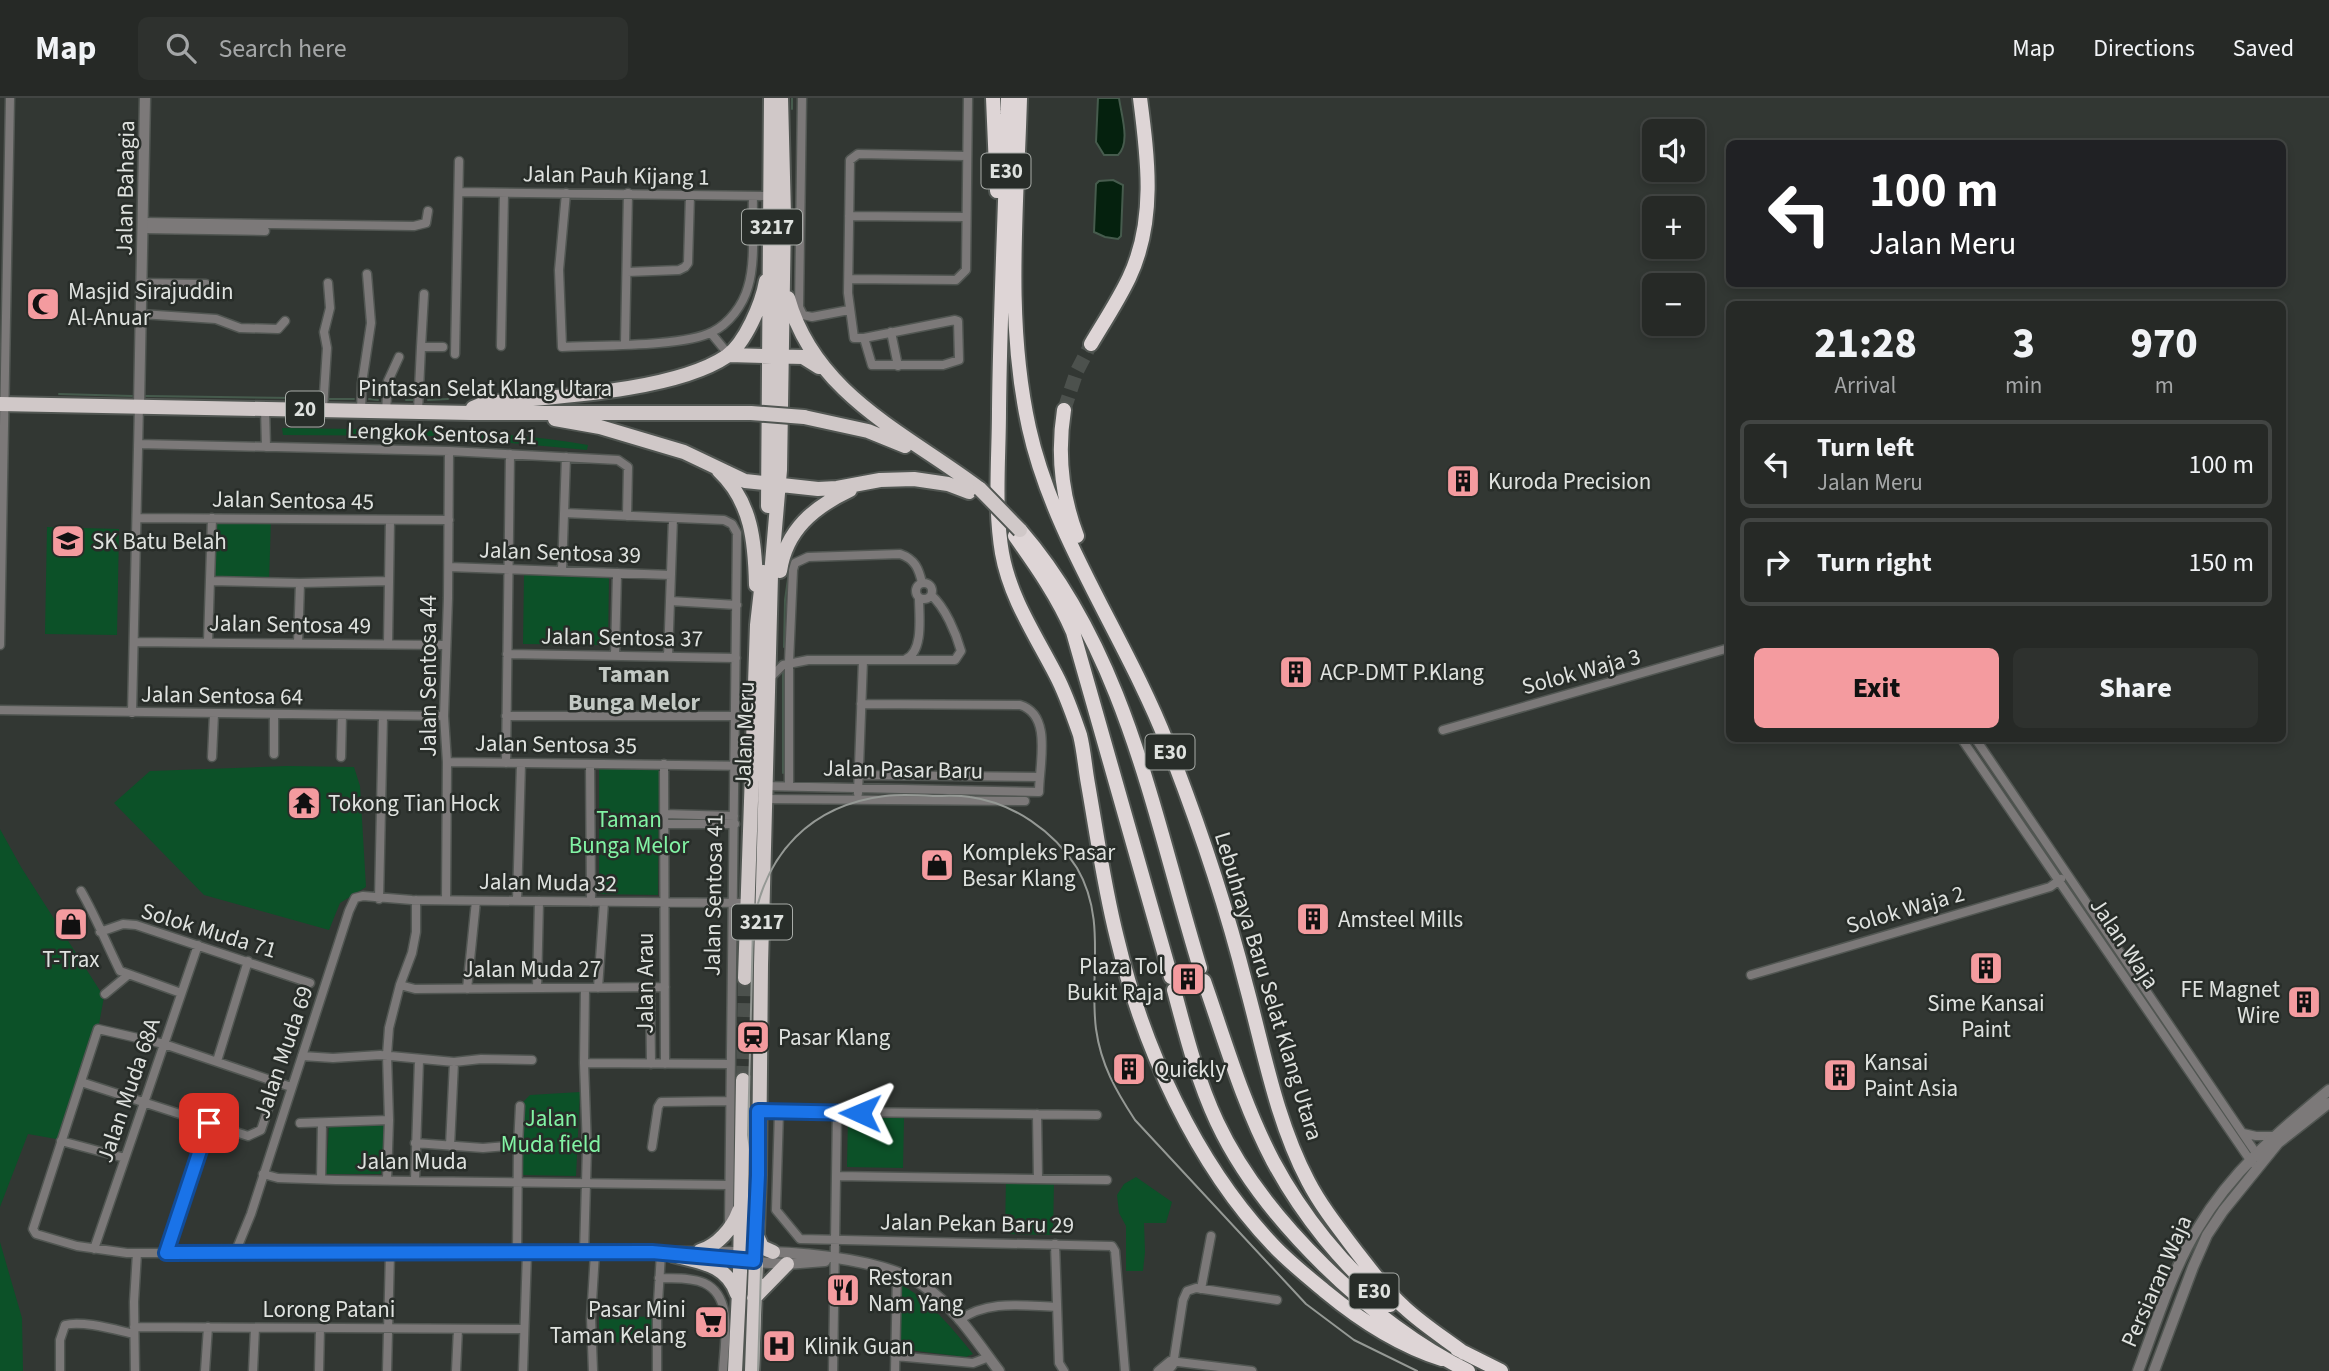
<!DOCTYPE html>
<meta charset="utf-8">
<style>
:root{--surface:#262926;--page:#2e312e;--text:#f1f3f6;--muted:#a4a6a7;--line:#424543;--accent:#f49b9f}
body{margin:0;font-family:"Source Sans 3",sans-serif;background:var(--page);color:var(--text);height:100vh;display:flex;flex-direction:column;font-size:26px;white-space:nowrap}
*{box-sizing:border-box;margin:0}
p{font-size:23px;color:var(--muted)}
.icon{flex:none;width:38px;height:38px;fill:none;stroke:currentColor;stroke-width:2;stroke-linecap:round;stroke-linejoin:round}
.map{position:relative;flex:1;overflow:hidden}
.side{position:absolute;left:1726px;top:203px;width:560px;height:441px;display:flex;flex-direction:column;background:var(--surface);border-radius:10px;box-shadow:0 4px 10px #0003,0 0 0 2px var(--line)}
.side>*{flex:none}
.banner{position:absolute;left:1726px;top:42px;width:560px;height:147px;border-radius:10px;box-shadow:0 4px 10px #0003,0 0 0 2px var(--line);background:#202124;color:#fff;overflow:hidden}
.tools{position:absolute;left:1642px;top:21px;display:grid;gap:14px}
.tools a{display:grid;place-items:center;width:63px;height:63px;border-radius:10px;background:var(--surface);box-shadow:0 4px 10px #0003,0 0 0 2px var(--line);font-size:35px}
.pin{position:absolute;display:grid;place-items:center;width:60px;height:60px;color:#fff;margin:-30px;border-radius:14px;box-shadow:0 4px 10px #0006}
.me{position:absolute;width:77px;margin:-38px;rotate:271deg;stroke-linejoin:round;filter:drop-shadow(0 0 5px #0008)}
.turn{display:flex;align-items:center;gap:24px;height:147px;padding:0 28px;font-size:32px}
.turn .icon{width:91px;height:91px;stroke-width:2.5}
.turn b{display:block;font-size:49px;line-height:60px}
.eta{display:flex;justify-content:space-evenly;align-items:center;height:119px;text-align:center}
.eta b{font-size:42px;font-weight:800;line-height:49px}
.button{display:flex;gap:14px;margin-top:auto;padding:14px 28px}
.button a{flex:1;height:80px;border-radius:10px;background:var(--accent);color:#111;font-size:28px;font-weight:800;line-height:80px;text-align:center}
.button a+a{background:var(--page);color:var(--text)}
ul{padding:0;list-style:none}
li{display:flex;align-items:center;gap:21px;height:88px;margin:0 14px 10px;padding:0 14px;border:4px solid var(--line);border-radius:10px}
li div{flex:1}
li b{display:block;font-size:26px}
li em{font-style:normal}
header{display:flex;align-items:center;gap:42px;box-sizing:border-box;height:98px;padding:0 35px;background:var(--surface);border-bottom:2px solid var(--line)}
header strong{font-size:33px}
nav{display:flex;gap:38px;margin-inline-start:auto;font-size:24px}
.search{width:490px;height:63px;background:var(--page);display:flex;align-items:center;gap:18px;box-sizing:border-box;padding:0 24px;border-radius:10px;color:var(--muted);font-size:26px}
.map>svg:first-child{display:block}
</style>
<header>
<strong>Map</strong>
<div class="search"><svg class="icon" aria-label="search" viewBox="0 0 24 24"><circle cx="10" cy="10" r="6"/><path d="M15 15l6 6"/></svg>Search here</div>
<nav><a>Map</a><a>Directions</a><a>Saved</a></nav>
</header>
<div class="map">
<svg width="2329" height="1273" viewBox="0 0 2329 1273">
<rect width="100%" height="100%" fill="#323733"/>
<path fill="#0c5128" d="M282 330C384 332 487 330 588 347L587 352 437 338 283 337Z
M212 420 271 421 269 484 211 483Z
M47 429 119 431 117 537 45 536Z
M524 476 609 477 608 547 523 546Z
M287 668 354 669 360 688 366 789 340 805 329 832 204 797 114 705 150 673Z
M599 671H659L658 797 599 796Z
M0 731 21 769 104 899 99 926 62 1042 28 1036 0 1109Z
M580 994 576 1078 521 1077 522 1005 530 997Z
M848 1019 904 1020 903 1070 847 1069Z
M385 1025 381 1076H326L329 1028Z
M1136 1079 1172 1104 1166 1125H1144L1145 1154 1143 1173H1126V1128L1119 1115 1117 1097 1124 1086Z
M1006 1081 1054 1082 1053 1137 1005 1136Z
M0 1144 22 1220 23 1273H0Z
M902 1187C931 1204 952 1230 973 1256L966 1259 900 1251Z
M599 1218 658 1219V1245L599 1244Z"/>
<path fill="#05210e" stroke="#465b4d" stroke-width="2" d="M1098 0H1119C1121 16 1131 45 1118 57H1104L1096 44Z
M1113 82 1123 87 1121 138 1118 141 1105 139 1094 134 1096 86 1099 83Z"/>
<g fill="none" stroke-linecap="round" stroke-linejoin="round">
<path stroke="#465b4d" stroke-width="2" d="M792 11V0
M59 296 132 298
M146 298 294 300
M306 299 319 301
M327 301H354
M369 301 378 302
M406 302H414
M428 302 448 301
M784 549 785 502 789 474
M783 675V573"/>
<path stroke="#4c514d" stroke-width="14" stroke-dasharray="14 7" stroke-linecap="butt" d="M743 982 745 880"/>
<path stroke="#4c514d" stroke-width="14" stroke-dasharray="14 7" stroke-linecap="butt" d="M1064 312 1077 273 1091 246"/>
<g stroke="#515652" stroke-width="11">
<path id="minor" d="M802 0 799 209 803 217 812 219 849 212
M459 94 772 98
M566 95 559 172 562 249C598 247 683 249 712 234 729 226 743 207 748 189 756 163 752 126 753 98
M849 118 966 119
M143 124 414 128 426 125 428 113
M144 131 265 133
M627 174 679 172 685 169 688 165 690 97
M849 181 956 182 966 172 968 0
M142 185 206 186
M141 216 216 221 240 230 278 231 285 223
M891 234 898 268
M711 235 729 257
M864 240 872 267H943L959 262 958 223 955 222 864 240H854L848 195 850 62 858 56 966 58
M625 246 628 95
M501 248 504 95
M421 249 424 196
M455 256 459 63
M265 310 266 349
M323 311 327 250 324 234 330 210 328 185
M361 312 362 285 371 225 367 176
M386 313 388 283 399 259
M418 313 421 249H443
M138 346 449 353 618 362 628 369 627 418
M564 415 724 422 732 426 737 435 729 1127
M137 420 449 422
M449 469 671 477
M562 473 566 359
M211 483 300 485 388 483
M916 493a8 8 0 1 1 16 0a8 8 0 1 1-16 0Z
M670 503 737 507
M134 544 446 547
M208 544 212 420
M298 545 300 485
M388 546 390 422
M0 547 10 0
M507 556 736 560
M615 558 617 475
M668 559 673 420
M906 561C924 553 919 517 919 500
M770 580 783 567 808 562H955L961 553C956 535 945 509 931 497
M0 612 444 618
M132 615 139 307
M506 618H754
M1443 632 1729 550
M1961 640 2252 1065
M1975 640 2260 1061
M274 656V617
M212 659 214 616
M341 659 342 617
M447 664 752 668
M506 665 510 356
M590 666 591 804
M664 666 665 966
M859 677 1039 679
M762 688 1039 694C1039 667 1053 617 1020 607L861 606
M789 688V564L793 472 795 465 808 459 900 456C915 461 919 471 922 485
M858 695 863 562
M762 701 1025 703
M664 716 734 718
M664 726H735
M81 793C96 819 107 847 120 873L181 895
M379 801 383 618
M446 802 447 664 444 618 448 500 449 353
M517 803 521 665
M100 834 123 826 136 827 310 885
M1751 877 2050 789 2061 781
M400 887 415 891 665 889
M650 889 651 966
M537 890 539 803
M598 890 604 804
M467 891 476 803
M105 896 128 877
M302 958 333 960 380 957 454 964
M217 963 248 863
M584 965 730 966
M81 984 248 1038 261 1032 277 984
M291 989 164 946 98 931 33 1131 36 1136 77 1148 127 1155H652L676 1158
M758 1013 1097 1017
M779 1014 776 1112 800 1141 1112 1148 1115 1153 1125 1273
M1037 1016 1038 1081
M300 1025 389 1022
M2243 1035 2256 1038H2273
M61 1043 125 1060
M415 1045 483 1050 518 1047 517 1155
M518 1047 520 1008
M450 1048 454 964 481 961 532 962
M652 1049 658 1009 661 1004 729 1003
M263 1076 278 1080 336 1082 729 1087
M836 1078 1107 1082
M321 1081 322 1025
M387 1082 389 1022 387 957 389 930 400 887 412 855 416 834V802
M415 1082 419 962
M1055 1146 1059 1265 1064 1273
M94 1151 198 847
M674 1153H740
M166 1155 209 1025
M235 1155 251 1116 349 813 355 800 363 798 412 802 747 805
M584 1155 587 1050 584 965 585 890
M703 1160 740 1163
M659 1180C673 1181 691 1179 704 1185 735 1199 724 1246 723 1273
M1201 1191 1211 1138
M959 1222C989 1201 1024 1208 1057 1209
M134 1229 524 1231
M895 1258 973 1265 989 1259
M60 1273V1242L65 1227C82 1222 116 1232 134 1236
M135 1273 134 1204 137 1155
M205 1273 208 1229
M253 1273 255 1230
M319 1273 320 1230
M387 1273 390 1155
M456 1273 458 1231
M523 1273 527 1155
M593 1273 591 1220 595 1155
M657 1273V1221L661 1155
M833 1273 837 1014
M895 1273 897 1176
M1158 1273 1170 1263 1252 1273
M1168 1273 1173 1267 1183 1202 1187 1193 1196 1190 1277 1202"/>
</g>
<g stroke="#515652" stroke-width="13">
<path id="tertiary" d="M139 307 145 0
M768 1154C811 1155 889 1163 924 1188 955 1209 977 1244 999 1273
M740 1163 787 1166 825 1163
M2138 1273C2156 1226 2171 1174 2198 1130 2231 1074 2279 1033 2329 992
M2154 1273 2193 1169 2207 1137 2223 1113 2278 1045 2329 1005"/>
</g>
<g stroke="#515652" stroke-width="18">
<path id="trunk" d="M788 200C815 297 906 335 980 391
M729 257 803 259 819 269
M0 306 471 315H751
M473 310 485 305C550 299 674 294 727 258 745 245 762 206 766 183
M804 319 868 333 905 348
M555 321 600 329 684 354 745 383 818 391 837 390 880 382 914 381 948 386 969 394
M719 373C752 404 755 445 756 487
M768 408 771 0
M780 473C786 432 814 409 850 392
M745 880 757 527 763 474
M756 1136 762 1149 773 1154
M700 1153C717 1148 733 1130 739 1113
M673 1157C700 1164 727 1166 737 1196
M754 1200 787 1166
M735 1273 740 1174 743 982
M752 1273 759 1077 761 867 771 477 780 372 784 118 781 0"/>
</g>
<g stroke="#515652" stroke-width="18">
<path id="motorway" d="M993 0 997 93
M1008 0C1006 104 1000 208 999 313 999 359 994 408 1002 455 1010 500 1036 538 1056 577 1066 596 1073 617 1080 637 1084 653 1085 670 1088 686 1097 737 1104 789 1117 840 1143 949 1195 1065 1273 1147 1289 1164 1308 1179 1326 1194 1361 1223 1398 1247 1442 1261
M1020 0C1017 109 1005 222 1029 330 1053 439 1126 540 1167 645 1198 724 1225 804 1246 887 1264 953 1276 1022 1308 1083 1322 1110 1341 1133 1359 1157 1373 1175 1387 1194 1404 1209 1422 1226 1444 1240 1464 1255
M1091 246C1104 224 1118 203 1129 180 1156 123 1148 61 1140 0
M1064 312C1057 356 1061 396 1077 438
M1020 432C1126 554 1154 720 1200 870
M1015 438C1037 469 1058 499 1073 534L1171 879
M1204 883C1225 943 1243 1006 1273 1063 1302 1117 1343 1168 1390 1207
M1174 892C1186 937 1197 981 1217 1024 1262 1120 1373 1227 1468 1273
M1457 1251 1501 1273"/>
</g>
<use href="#minor" stroke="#7c7979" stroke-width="8"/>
<use href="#tertiary" stroke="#7c7979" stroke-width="10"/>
<use href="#trunk" stroke="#d0c8c8" stroke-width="14"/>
<use href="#motorway" stroke="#ded5d6" stroke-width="14"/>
<path stroke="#959995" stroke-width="2" d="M758 1273 762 1137 748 1037 753 828C765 755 811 707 885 698 901 696 917 697 933 698 945 698 958 697 970 699 1013 705 1054 733 1077 770 1107 821 1089 876 1096 931 1101 967 1116 993 1135 1022L1306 1206 1354 1242 1417 1273"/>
<g stroke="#515652" stroke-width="18" stroke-linecap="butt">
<path id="trunk-bridge" d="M751 315 804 319
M980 391 1020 432"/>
</g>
<use href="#trunk-bridge" stroke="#d0c8c8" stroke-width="14"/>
</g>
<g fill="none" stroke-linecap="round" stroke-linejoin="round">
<g stroke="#114b97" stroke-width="18">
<path id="route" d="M209 1025 166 1155 652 1154 754 1163 758 1077V1013L860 1015"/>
</g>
<use href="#route" stroke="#1a73e8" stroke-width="12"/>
</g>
<defs>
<g id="mosque-square" transform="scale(1.75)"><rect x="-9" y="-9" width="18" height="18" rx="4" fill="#f49b9f" stroke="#282d29"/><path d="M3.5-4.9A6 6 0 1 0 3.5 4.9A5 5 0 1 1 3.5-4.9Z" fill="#111"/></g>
<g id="building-square" transform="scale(1.75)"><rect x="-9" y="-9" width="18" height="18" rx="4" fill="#f49b9f" stroke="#282d29"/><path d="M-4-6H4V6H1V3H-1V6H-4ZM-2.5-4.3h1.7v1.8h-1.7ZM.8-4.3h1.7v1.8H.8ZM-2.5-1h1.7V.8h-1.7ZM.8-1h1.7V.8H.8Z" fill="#111"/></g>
<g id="school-square" transform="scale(1.75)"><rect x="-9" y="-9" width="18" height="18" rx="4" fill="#f49b9f" stroke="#282d29"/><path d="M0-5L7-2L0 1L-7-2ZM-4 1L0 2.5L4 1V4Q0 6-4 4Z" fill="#111"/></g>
<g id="temple-square" transform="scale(1.75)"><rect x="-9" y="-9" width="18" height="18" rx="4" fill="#f49b9f" stroke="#282d29"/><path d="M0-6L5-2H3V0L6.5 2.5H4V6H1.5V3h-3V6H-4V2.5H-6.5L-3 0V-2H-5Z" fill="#111"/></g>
<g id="shop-square" transform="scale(1.75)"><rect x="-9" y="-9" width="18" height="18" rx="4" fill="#f49b9f" stroke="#282d29"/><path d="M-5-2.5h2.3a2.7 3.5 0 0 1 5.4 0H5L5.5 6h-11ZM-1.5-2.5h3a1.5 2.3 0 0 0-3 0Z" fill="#111"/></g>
<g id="station-square" transform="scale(1.75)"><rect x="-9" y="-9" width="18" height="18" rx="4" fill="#f49b9f" stroke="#282d29"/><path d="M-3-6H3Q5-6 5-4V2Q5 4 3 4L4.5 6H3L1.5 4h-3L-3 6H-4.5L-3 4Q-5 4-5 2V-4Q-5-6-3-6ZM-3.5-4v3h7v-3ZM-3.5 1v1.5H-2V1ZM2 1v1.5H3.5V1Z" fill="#111"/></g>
<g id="restaurant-square" transform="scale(1.75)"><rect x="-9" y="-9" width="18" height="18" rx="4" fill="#f49b9f" stroke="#282d29"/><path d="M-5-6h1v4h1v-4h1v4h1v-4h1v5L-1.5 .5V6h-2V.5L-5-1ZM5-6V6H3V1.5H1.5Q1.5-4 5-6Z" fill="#111"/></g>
<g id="supermarket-square" transform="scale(1.75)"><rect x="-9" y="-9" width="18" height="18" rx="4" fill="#f49b9f" stroke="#282d29"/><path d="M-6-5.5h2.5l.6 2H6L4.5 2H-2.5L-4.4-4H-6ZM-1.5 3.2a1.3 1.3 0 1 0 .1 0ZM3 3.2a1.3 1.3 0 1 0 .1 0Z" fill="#111"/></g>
<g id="hospital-square" transform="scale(1.75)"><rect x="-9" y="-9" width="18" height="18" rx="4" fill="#f49b9f" stroke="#282d29"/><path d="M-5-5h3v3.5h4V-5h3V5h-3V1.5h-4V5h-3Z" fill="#111"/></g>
</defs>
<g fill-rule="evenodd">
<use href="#mosque-square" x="43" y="206"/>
<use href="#building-square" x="1463" y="383"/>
<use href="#school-square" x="68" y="443"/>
<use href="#building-square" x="1296" y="574"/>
<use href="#temple-square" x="304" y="705"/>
<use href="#shop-square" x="937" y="767"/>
<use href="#building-square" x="1313" y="821"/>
<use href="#shop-square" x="71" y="826"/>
<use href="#building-square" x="1986" y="870"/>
<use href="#building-square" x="1188" y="881"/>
<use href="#building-square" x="2304" y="904"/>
<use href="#station-square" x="753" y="939"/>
<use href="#building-square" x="1129" y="971"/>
<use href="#building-square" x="1840" y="977"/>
<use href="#restaurant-square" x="843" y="1192"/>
<use href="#supermarket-square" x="711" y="1224"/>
<use href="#hospital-square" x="779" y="1248"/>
</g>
<g text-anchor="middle" stroke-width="5" stroke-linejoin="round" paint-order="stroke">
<g fill="#282d29" stroke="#a8aca8" stroke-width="2">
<rect x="981.5" y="55.5" width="49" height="35" rx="5"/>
<rect x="742" y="111.5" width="60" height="35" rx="5"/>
<rect x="286" y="293.5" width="38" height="35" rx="5"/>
<rect x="1145.5" y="636.5" width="49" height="35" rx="5"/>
<rect x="732" y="806.5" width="60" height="35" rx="5"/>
<rect x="1349.5" y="1175.5" width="49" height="35" rx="5"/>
</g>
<g font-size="21" font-weight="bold" fill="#dfe2df">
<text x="1006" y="80">E30</text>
<text x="772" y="136">3217</text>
<text x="305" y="318">20</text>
<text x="1170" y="661">E30</text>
<text x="762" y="831">3217</text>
<text x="1374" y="1200">E30</text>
</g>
<g font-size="23" fill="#dfe2df" stroke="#282d29">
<text transform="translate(616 77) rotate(1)" y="8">Jalan Pauh Kijang 1</text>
<text transform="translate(125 90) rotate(-89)" y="8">Jalan Bahagia</text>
<text x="485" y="298">Pintasan Selat Klang Utara</text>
<text transform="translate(442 335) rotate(2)" y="8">Lengkok Sentosa 41</text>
<text transform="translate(293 402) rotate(1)" y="8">Jalan Sentosa 45</text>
<text transform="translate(560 454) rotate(2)" y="8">Jalan Sentosa 39</text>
<text transform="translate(290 526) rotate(1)" y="8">Jalan Sentosa 49</text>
<text transform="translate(622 539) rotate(1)" y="8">Jalan Sentosa 37</text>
<text transform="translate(1581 573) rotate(-15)" y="8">Solok Waja 3</text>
<text transform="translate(428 578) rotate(-90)" y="8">Jalan Sentosa 44</text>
<text transform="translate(222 597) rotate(1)" y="8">Jalan Sentosa 64</text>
<text transform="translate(744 636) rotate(-88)" y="8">Jalan Meru</text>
<text transform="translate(556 646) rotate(1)" y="8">Jalan Sentosa 35</text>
<text transform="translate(903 671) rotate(1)" y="8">Jalan Pasar Baru</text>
<text transform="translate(548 784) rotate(1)" y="8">Jalan Muda 32</text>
<text transform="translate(713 797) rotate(-89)" y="8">Jalan Sentosa 41</text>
<text transform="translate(1905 811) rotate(-16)" y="8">Solok Waja 2</text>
<text transform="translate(209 832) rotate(17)" y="8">Solok Muda 71</text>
<text transform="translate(2125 845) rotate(56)" y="8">Jalan Waja</text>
<text x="532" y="879">Jalan Muda 27</text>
<text transform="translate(645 885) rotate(-90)" y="8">Jalan Arau</text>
<text transform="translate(1269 888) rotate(73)" y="8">Lebuhraya Baru Selat Klang Utara</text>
<text transform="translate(283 954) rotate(-71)" y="8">Jalan Muda 69</text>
<text transform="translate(128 992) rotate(-71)" y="8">Jalan Muda 68A</text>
<text x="412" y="1071">Jalan Muda</text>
<text transform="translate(977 1125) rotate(1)" y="8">Jalan Pekan Baru 29</text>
<text transform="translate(2156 1183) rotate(-66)" y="8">Persiaran Waja</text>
<text x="329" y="1219">Lorong Patani</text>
</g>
<g font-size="23" fill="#dfe2df" stroke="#282d29" text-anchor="start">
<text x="68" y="201">Masjid Sirajuddin<tspan x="68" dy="26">Al-Anuar</tspan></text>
<text x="1488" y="391">Kuroda Precision</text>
<text x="92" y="451">SK Batu Belah</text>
<text x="1320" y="582">ACP-DMT P.Klang</text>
<text x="328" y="713">Tokong Tian Hock</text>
<text x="962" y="762">Kompleks Pasar<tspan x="962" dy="26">Besar Klang</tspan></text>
<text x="1338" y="829">Amsteel Mills</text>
<text x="71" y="869" text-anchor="middle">T-Trax</text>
<text x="1164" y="876" text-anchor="end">Plaza Tol<tspan x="1164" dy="26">Bukit Raja</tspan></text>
<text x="2280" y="899" text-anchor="end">FE Magnet<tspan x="2280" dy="26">Wire</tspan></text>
<text x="1986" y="913" text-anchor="middle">Sime Kansai<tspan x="1986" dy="26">Paint</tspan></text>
<text x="778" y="947">Pasar Klang</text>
<text x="1864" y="972">Kansai<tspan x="1864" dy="26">Paint Asia</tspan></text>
<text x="1154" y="979">Quickly</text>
<text x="868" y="1187">Restoran<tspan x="868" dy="26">Nam Yang</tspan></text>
<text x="686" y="1219" text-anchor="end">Pasar Mini<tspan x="686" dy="26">Taman Kelang</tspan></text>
<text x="804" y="1256">Klinik Guan</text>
</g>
<g font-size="23" fill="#82f3a4" stroke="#282d29">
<text x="629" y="729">Taman<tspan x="629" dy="26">Bunga Melor</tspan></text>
<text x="551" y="1028">Jalan<tspan x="551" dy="26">Muda field</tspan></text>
</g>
<g font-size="24" font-weight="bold" fill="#c3c9c4" stroke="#282d29">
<text x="634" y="584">Taman<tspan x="634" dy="28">Bunga Melor</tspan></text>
</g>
</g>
</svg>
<div class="tools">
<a><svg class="icon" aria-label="sound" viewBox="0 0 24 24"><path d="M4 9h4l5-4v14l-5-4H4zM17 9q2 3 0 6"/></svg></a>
<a>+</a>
<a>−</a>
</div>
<div class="pin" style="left:209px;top:1025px;background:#d93025"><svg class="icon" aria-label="arrive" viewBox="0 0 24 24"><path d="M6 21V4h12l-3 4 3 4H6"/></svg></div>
<svg class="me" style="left:860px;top:1015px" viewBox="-20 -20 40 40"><path d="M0-17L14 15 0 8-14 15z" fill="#1a73e8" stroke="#fff" stroke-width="4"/></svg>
<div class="banner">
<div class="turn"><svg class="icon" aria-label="left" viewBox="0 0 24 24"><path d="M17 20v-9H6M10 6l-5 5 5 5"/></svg><div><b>100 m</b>Jalan Meru</div></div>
</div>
<section class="side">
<div class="eta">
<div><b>21:28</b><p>Arrival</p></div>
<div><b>3</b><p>min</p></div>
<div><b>970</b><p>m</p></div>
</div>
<ul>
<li><svg class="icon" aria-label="left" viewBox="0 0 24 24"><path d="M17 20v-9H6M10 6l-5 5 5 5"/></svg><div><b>Turn left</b><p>Jalan Meru</p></div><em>100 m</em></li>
<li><svg class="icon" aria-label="right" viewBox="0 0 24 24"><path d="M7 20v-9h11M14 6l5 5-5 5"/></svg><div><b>Turn right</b></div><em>150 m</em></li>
</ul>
<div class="button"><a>Exit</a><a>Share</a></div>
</section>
</div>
